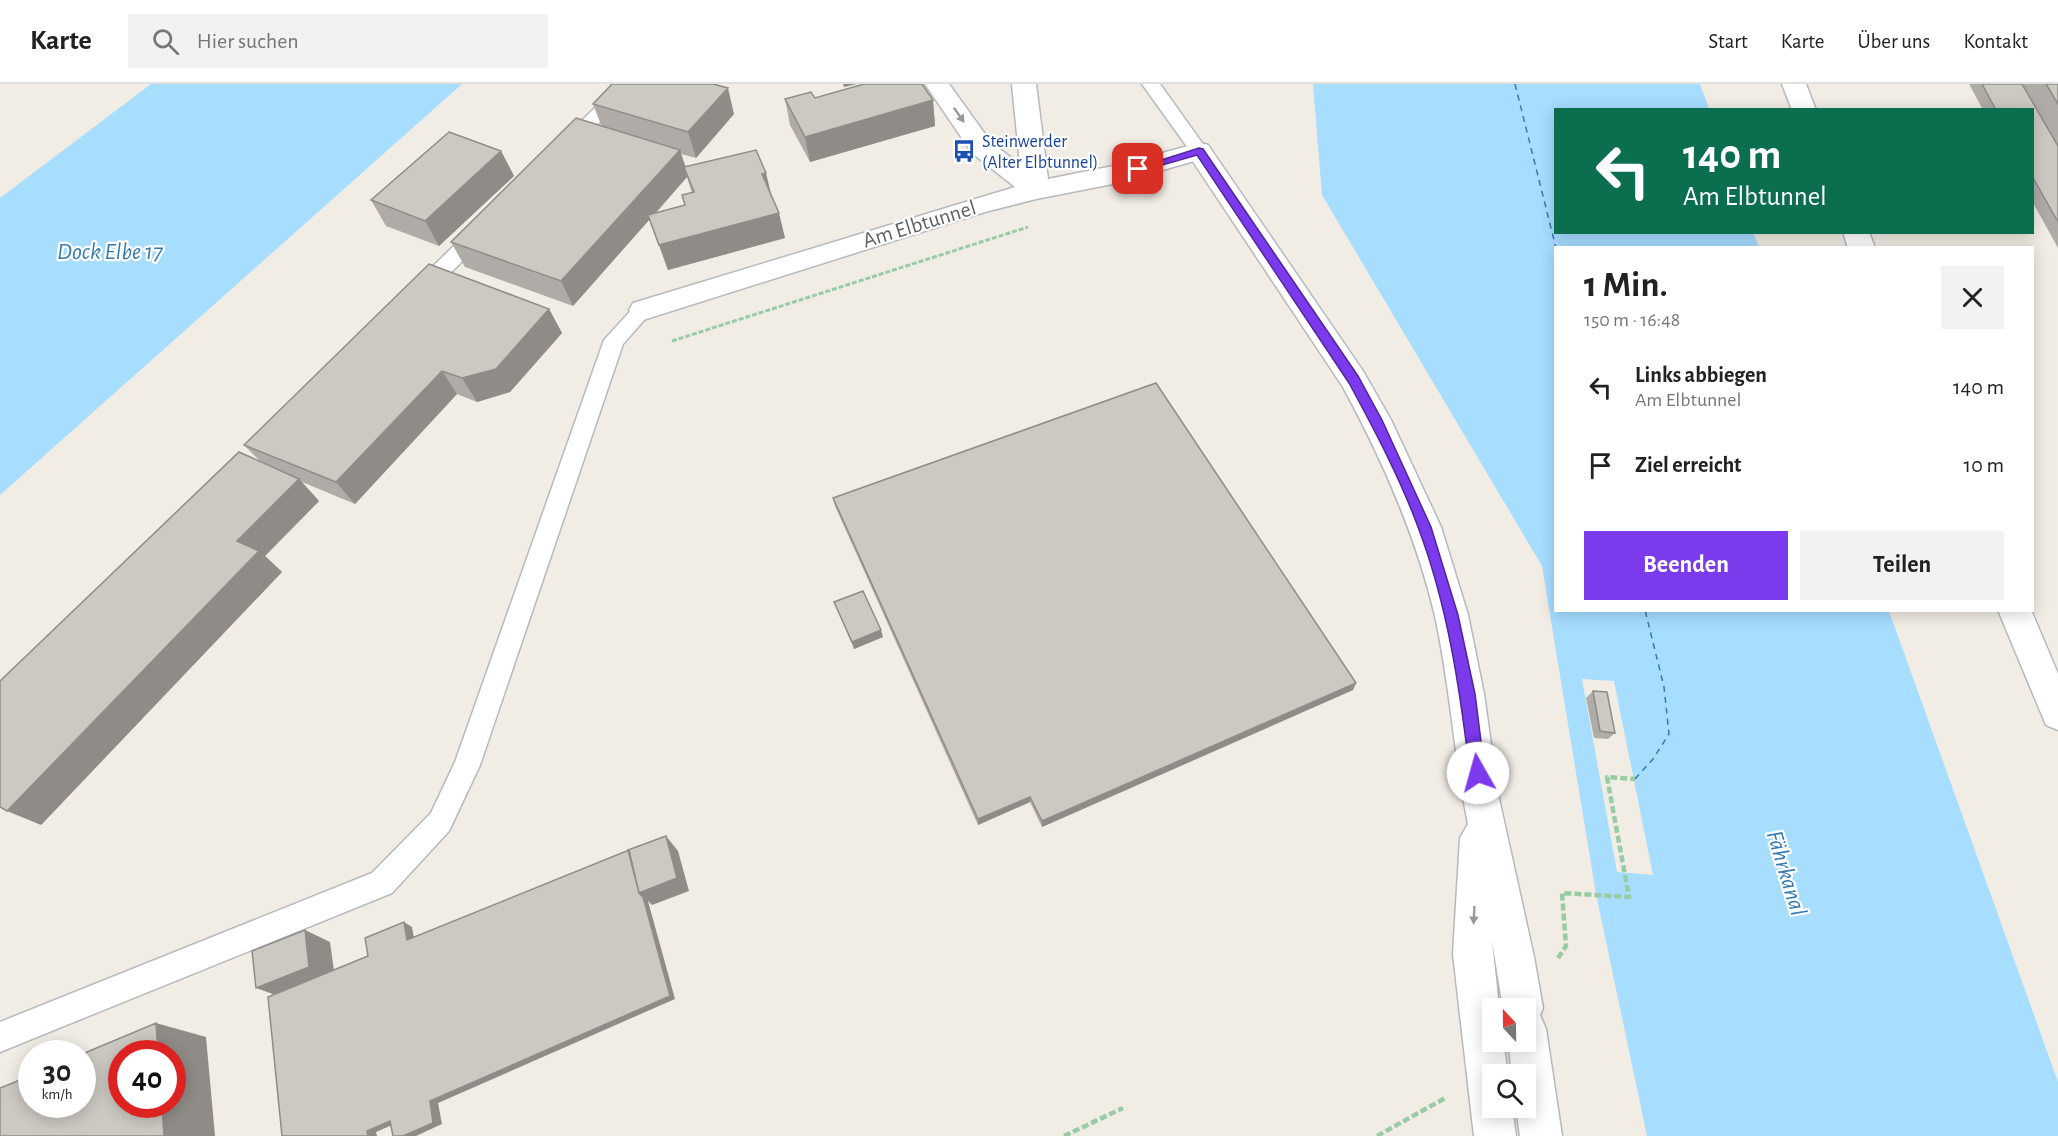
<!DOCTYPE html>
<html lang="de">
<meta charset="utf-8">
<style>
:root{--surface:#fff;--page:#f2f2f2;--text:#222;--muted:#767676;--line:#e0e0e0;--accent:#7c3aed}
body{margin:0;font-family:"Alegreya Sans",sans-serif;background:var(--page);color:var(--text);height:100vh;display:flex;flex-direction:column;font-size:22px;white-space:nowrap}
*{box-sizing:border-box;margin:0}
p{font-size:20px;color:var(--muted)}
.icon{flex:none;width:33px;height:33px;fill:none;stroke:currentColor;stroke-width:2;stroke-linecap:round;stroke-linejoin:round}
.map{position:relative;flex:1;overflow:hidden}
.drawer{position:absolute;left:1554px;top:162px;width:480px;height:366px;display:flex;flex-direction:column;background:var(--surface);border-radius:0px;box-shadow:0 3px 15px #0003}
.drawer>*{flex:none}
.top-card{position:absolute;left:1554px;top:24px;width:480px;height:126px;border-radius:0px;box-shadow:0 3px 15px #0003;background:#0b6e4f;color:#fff;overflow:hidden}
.needle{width:39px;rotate:338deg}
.controls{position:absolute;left:1482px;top:914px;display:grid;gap:12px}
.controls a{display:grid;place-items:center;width:54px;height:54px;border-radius:0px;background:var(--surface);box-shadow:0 3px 15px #0003;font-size:30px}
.speed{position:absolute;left:18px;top:956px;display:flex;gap:12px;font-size:30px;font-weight:700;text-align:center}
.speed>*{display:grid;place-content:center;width:78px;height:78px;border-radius:50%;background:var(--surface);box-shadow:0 3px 15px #0003;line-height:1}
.speed small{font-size:15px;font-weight:400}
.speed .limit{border:9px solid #d22;background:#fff;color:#111}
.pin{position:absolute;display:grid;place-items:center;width:51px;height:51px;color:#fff;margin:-26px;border-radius:12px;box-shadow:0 3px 9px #0006}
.me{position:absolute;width:66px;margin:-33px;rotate:353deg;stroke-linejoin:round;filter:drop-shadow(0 0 4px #0008)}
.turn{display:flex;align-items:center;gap:21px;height:126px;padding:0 30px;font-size:27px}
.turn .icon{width:78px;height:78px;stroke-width:2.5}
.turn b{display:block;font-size:42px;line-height:51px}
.round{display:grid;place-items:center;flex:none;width:63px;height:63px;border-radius:0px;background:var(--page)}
.headline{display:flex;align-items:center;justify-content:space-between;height:102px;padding:0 30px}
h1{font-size:36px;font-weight:700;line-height:45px}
.primary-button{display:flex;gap:12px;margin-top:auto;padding:12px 30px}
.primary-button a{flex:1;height:69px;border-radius:0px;background:var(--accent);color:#fff;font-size:24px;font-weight:700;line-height:69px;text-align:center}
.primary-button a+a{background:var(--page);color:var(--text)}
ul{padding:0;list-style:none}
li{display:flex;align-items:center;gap:18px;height:78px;padding:0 30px}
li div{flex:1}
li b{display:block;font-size:22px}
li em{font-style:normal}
header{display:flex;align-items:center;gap:36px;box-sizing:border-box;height:84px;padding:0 30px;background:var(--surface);border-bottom:2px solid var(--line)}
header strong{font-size:28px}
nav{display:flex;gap:33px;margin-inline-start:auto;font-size:21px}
.search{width:420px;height:54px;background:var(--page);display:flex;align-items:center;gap:15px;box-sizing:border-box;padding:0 21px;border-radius:0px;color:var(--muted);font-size:22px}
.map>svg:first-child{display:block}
</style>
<header>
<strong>Karte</strong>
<div class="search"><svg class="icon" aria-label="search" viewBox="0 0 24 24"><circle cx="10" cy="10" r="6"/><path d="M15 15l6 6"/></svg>Hier suchen</div>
<nav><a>Start</a><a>Karte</a><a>Über uns</a><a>Kontakt</a></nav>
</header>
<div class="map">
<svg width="2058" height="1052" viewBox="0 0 2058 1052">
<rect width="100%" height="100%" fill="#f1ede5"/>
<path fill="#a7ddff" d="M151 0H462L0 411V114Z
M1313 0H1700L1709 25 1556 26V148L1753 149 1759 163 1556 164V526L1889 527 2058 998V1052H1647L1596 810 1542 482 1322 111Z"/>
<path fill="#f1ede5" d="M1582 595 1614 597 1653 791 1617 788Z"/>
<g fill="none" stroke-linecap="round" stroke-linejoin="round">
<path stroke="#367ab2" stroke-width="1.5" stroke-dasharray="6 5" stroke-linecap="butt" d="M1515 0 1556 164
M1635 695 1653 675 1669 650 1664 603 1645 526"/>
<g stroke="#b6b9bd" stroke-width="3">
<path id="service" d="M612 0 636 2 573 65H561L558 61 561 57 615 4Z
M1142 0H1160L1205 63 1208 67 1205 71H1193Z
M481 140 488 142 491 147 488 152 427 212 420 214 413 212 410 207 413 202 474 142Z
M643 219 650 221 653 226 623 260 480 681 449 747 392 809 0 968V938L372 789 431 729 455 678 604 256 636 221Z"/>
</g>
<g stroke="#b6b9bd" stroke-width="3">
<path id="minor" d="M925 0H949L990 57 1020 81 1012 0H1036L1048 95 1118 81 1199 59 1208 61 1212 67 1208 73 1118 99 1036 115 985 128 643 236 633 233 629 226 633 219 1015 103 972 69Z
M1782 0H1806L1816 26H1792Z
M1843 148H1869L1875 164H1848Z
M1998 526H2031L2058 590V646L2046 641Z"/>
</g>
<g stroke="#b6b9bd" stroke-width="3">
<path id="tertiary" d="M1199 59 1208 61 1363 287 1391 336 1441 443 1468 531 1484 610 1498 710 1534 873 1543 924 1540 931 1546 945 1562 1052H1520L1516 1023H1526V990H1512L1508 957H1526V924H1503L1492 856 1499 924H1492V957H1503L1508 990H1492V1023H1512L1516 1052H1474L1453 870 1460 754 1468 740C1454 671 1450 601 1435 532 1416 451 1382 375 1343 303L1186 67 1190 61Z"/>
</g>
<path stroke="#97cca4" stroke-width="3" stroke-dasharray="5 2" stroke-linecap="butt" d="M672 257 1028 143"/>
<path stroke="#97cca4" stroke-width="4.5" stroke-dasharray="7 3" stroke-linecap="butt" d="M1558 874 1566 862 1562 809 1629 813 1607 693 1635 695
M1064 1052 1123 1024
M1377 1052 1447 1013"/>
<use href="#service" fill="#fff" fill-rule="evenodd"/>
<use href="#minor" fill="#fff" fill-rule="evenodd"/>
<use href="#tertiary" fill="#fff" fill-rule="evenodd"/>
</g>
<path fill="#afaca7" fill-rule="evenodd" d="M1969 0H2058V164L2032 117V26H1983Z
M785 15 933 16 935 42 810 78 790 41Z
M593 20 734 30 696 74 681 70 686 83 771 111 785 154 668 186 650 135 573 222 465 183 451 158 601 41ZM687 93 692 109 685 121 656 129Z
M501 67 514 92 439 162 386 142 371 116Z
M549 225 562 249 510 308 477 318 457 310 355 420 302 398 319 417 265 472 282 488 41 741 260 377 244 361Z
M833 414 1356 599 1353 606 1042 743 1030 718 978 741 835 422Z
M834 518 883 553 854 565 837 525Z
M1593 607 1615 649 1608 655 1594 654 1586 614Z"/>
<path fill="#8f8c88" d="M843 0H857L844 3Z
M728 4 734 30 696 74 688 48Z
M933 16 935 42 810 78 805 53Z
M680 66 688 92 684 83 687 93 573 222 561 197Z
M501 67 514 92 439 162 425 137Z
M766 89 772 114 762 90Z
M779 129 785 154 668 186 659 161Z
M549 225 562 249 510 308 477 318 462 294Z
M442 287 457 310 355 420 336 398Z
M299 395 319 417 265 472 282 488 41 741 7 727 237 457Z
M881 546 883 553 854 565 852 558Z
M1356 599 1353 606 1042 743V737Z
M1030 713V718L978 741V735Z
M666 752 678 767 689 807 652 821 648 817 675 915 438 1019 442 1040 416 1052H403L430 1017 639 809Z
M404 838 412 843 415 860 407 856Z
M305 846 330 858 335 894 284 914 256 904Z
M156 939 206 953 215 1052H164L162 1020H172V969H158Z
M390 1037 399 1038 376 1048 377 1052H368L367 1047Z"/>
<path fill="#ccc8c2" stroke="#8f8c88" stroke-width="1.5" d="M612 0H713L728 4 688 48 593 20Z
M864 0H922L933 16 805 53 785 15 811 8 815 14Z
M1982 0H2022L2058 62V138L2032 92V26H1996Z
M2046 0H2058V20Z
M576 34 680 66 561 197 451 158Z
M449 48 501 67 425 137 371 116Z
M756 66 766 89 762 90 779 129 659 161 648 131 685 121 682 111 694 108 684 83Z
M429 180 549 225 496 285 462 294 442 287 336 398 244 361Z
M1156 299 1356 599 1042 737 1030 713 978 735 833 414Z
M239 368 299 395 237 457 259 467 7 727 0 723V597Z
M863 507 881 546 852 558 834 518Z
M1593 607 1607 608 1615 649 1600 647Z
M666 752 677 794 639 809 628 766Z
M629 766 639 809 643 813 670 912 430 1017 433 1039 403 1052H393L390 1037 367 1047 368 1052H282L268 913 368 872 365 854 404 838 407 856Z
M305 846 309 883 256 904 252 867Z
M156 939 158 969H122V1020H162L164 1052H0V1004L32 991V1020H82V970Z"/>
<defs><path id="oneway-solid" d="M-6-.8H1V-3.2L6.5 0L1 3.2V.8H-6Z" transform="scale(1.5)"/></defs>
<g fill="#96999c">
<use href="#oneway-solid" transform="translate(959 31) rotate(55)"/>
<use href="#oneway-solid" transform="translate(1474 831) rotate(93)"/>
</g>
<path fill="#7c3aed" stroke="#51269a" stroke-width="1.5" d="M1199 64 1203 65 1358 292 1382 336 1431 443 1458 531 1475 610 1485 689 1483 694 1478 696 1470 689C1460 606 1448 522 1418 443 1400 394 1374 345 1349 299L1197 71 1138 88 1133 85Z"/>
<defs>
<g id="bus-bare" transform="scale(1.8)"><path d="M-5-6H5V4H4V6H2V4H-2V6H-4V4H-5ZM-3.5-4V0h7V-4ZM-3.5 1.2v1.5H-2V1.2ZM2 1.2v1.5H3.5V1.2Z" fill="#1a4fb4" stroke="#fff" stroke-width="2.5" paint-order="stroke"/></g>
</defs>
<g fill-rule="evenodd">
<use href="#bus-bare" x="964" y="67"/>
</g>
<g text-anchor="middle" stroke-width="4.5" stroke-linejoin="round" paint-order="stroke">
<g font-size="18" fill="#164399" stroke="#fff" text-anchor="start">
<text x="982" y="63">Steinwerder<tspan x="982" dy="21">(Alter Elbtunnel)</tspan></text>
</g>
<g font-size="22" fill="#5d6267" stroke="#fff">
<text transform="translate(919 139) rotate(-17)" y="8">Am Elbtunnel</text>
</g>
<g font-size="24" font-style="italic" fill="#367ab2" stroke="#fff">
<text x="110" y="175">Dock Elbe 17</text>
<text transform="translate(1787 789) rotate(73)" y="8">Fährkanal</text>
</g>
</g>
</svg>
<div class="controls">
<a><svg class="needle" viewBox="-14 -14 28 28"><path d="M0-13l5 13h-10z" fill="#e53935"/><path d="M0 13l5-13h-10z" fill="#767676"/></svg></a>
<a><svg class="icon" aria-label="search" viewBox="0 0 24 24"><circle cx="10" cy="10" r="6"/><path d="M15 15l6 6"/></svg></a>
</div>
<div class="speed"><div>30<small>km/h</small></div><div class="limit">40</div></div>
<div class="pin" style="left:1138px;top:85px;background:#d93025"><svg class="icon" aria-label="arrive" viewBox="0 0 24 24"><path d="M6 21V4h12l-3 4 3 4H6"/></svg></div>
<svg class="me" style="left:1478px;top:689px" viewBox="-20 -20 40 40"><circle r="19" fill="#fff"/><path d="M0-13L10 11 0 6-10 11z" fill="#7c3aed"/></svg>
<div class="top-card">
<div class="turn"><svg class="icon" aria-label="left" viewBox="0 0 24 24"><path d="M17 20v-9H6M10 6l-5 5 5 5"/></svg><div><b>140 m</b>Am Elbtunnel</div></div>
</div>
<section class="drawer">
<div class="headline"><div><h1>1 Min.</h1><p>150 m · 16:48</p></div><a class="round"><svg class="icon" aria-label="close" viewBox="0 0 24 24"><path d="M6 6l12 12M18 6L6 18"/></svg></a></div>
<ul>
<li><svg class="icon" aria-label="left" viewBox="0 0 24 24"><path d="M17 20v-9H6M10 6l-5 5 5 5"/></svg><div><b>Links abbiegen</b><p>Am Elbtunnel</p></div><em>140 m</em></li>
<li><svg class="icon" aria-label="arrive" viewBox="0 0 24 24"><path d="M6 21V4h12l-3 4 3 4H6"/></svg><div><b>Ziel erreicht</b></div><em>10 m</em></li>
</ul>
<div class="primary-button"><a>Beenden</a><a>Teilen</a></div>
</section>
</div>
